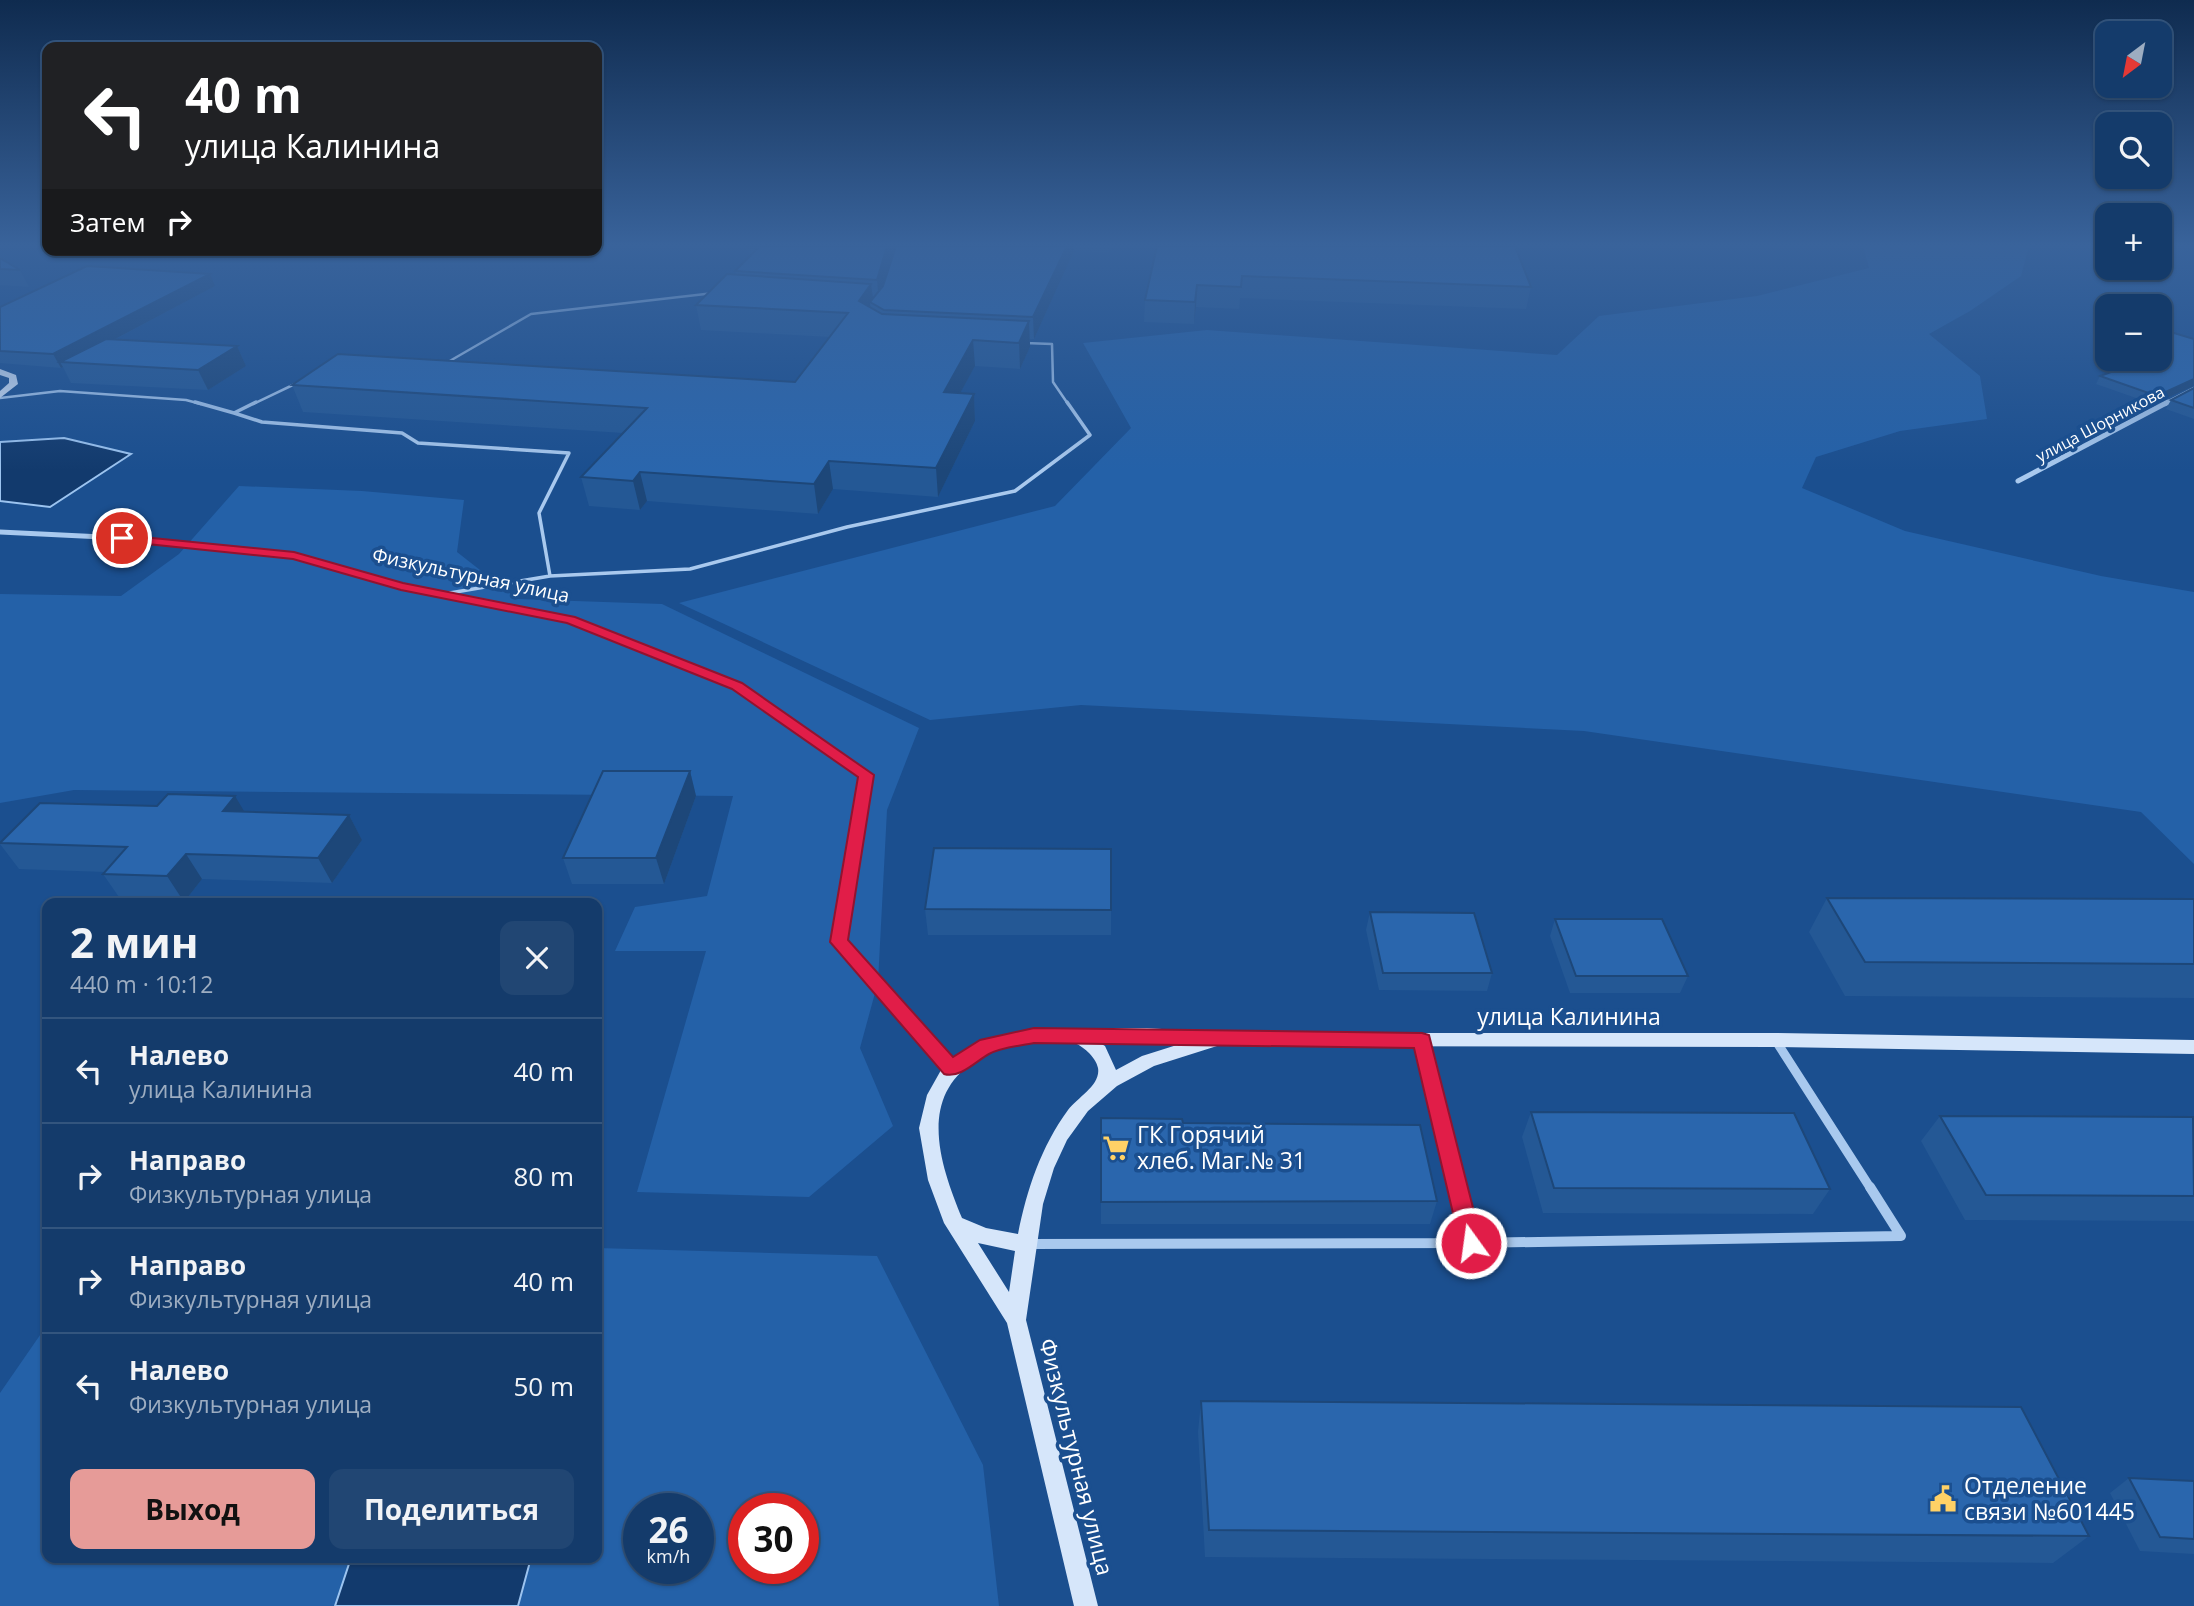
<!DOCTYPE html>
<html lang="ru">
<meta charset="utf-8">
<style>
:root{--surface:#143b6b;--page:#214673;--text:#f1f3f6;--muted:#9dadc1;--line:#33557e;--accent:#e69b98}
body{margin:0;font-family:"Open Sans",sans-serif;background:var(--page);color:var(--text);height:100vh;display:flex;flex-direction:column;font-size:26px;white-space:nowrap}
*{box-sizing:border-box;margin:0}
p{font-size:23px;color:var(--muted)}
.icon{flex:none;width:38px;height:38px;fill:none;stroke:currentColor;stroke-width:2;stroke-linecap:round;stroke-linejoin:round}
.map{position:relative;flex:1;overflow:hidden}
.details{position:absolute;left:42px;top:898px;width:560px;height:665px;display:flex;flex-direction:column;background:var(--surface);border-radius:14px;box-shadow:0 2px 5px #0004,0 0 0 2px var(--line)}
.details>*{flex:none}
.guide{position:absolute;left:42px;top:42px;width:560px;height:214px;border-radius:14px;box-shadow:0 2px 5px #0004,0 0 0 2px var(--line);background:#202124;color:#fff;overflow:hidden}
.needle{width:46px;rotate:212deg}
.fabs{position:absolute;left:2095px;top:21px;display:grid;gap:14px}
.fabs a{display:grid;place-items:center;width:77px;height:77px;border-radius:14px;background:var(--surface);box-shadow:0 2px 5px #0004,0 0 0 2px var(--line);font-size:35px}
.speed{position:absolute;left:623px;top:1493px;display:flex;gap:14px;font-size:35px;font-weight:700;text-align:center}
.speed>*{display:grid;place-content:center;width:91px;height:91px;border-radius:50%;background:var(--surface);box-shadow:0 2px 5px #0004,0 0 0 2px var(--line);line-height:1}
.speed small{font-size:18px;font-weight:400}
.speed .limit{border:10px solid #d22;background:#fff;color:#111}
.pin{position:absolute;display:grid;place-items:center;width:60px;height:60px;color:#fff;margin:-30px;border:4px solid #fff;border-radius:50%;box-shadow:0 2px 7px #0007}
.me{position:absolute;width:77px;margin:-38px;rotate:346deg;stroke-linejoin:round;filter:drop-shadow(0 0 5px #0008)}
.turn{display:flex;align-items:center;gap:24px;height:147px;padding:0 28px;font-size:32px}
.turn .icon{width:91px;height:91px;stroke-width:2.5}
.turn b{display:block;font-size:49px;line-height:60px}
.then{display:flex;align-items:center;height:66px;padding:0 28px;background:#0003;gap:14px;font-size:26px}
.round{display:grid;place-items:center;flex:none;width:74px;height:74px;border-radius:14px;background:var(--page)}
.overview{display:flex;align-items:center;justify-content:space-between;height:119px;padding:0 28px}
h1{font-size:42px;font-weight:700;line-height:52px}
.primary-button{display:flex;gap:14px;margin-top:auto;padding:14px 28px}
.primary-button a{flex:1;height:80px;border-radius:14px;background:var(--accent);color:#111;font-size:28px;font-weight:700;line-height:80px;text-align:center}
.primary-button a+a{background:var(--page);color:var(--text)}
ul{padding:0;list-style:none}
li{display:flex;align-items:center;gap:21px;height:105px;padding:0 28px;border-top:2px solid var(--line)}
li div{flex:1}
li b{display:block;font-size:26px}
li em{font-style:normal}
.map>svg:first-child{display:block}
</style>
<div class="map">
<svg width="2194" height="1606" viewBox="0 0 2194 1606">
<rect width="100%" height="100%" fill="#1b4f8f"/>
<path fill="#2461a8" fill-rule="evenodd" d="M1863 246H2029L2021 276 1970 311 1929 334 1980 376 1987 419 1900 431 1816 457 1802 488 1905 531 2101 576 2194 592V864L2141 812 1584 731 1081 705 930 720 679 603 1055 506 1131 428 1083 343 1207 330 1557 355 1599 316 1757 296 1869 268Z
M239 486 362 491 464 500 457 552 517 599 662 604 919 728 887 810 878 982 860 1048 893 1126 809 1197 637 1192 706 951H615L635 907 707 896 733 796 74 790 0 803V594L121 596 179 554Z
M597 1248 877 1256 983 1465 999 1606H518L531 1558H597ZM639 1508H698V1568H639ZM744 1508H803V1568H744Z
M47 1325V1558H351L335 1606H0V1393Z"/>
<path fill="#123a6d" stroke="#9cc4f0" stroke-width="2" d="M64 438 131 454 50 507 0 501V442Z
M351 1558H531L518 1606H335Z"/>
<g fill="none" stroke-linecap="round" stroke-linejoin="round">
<path stroke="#a9c9ee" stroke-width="2.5" d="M1025 343 1052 344 1053 382 1068 404
M448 362 531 314 714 293
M0 398 60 391 186 400 201 404
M253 404 297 383"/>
<path stroke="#a9c9ee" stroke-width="3.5" d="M195 402 234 413 256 402
M234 413 262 422 402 433 418 443 569 453 539 513 550 576
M438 595 550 576 690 569 847 527 1015 491 1090 435 1067 402"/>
<path stroke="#a9c9ee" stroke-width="4.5" d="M2165 404 2194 389"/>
<path stroke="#a9c9ee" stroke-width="5" d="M2018 481 2168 402
M0 532 123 538 294 556 438 595 491 605"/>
<path stroke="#a9c9ee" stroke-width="6" d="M482 603 570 620 737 686 866 775 852 862"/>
<path stroke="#a9c9ee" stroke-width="9" d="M852 860 839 942 951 1067
M1422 1040 1458 1189
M1776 1041 1871 1189"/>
<path stroke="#a9c9ee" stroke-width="10" d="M1458 1187 1471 1243
M1028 1244 1471 1243 1901 1236 1870 1187"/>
<path fill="#d6e6fa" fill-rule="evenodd" d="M0 369 16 375 18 384 0 398V391L9 383V378L0 375Z
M1034 1028H1147L1221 1033H1776L2194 1040V1054L1776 1047 1217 1046 1154 1066 1117 1086 1088 1111 1067 1140 1054 1168 1043 1204 1026 1320 1098 1606H1074L1007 1323 944 1223 928 1180 919 1128 927 1095 945 1063 981 1040ZM1034 1042C1045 1042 1061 1039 1072 1042 1082 1045 1096 1057 1098 1068 1101 1085 1078 1097 1068 1110 1041 1147 1027 1189 1018 1234L986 1228 962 1218C941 1167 917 1099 974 1062 979 1059 986 1053 992 1051 1005 1046 1021 1045 1034 1042ZM1098 1042 1180 1044 1142 1056 1116 1070 1105 1046ZM978 1243 1015 1251 1009 1292Z"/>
</g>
<path fill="#245895" d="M749 246H1112L1109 253 1074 251 1034 339H1030V347L1020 369 975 366 960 393 974 394 975 421 938 497 833 489 818 514 647 501 640 510 589 506 581 477 623 433 303 412 292 385 795 382 830 337 701 330 696 305 736 275 735 271 749 256 748 247Z
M1157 246 1531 287 1526 309 1240 298 1239 309 1196 307 1194 324 1144 322 1145 300Z
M0 269 20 270 29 287 0 285Z
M215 286 114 340 237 346 246 366 208 390 71 383 63 367 61 368 0 363V307Z
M2194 339V386L2153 404 2096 384 2100 376 2123 368 2109 363 2111 359H2160Z
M2194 388V419L2166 409 2171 400Z
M690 771 696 796 664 884H572L563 858Z
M244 812 349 815 362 840 332 883 202 879 184 902 121 900 103 874 105 872 19 869 0 844V843Z
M1111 849V935H928L925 909Z
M1827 898 2194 899V998L1845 996 1809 932Z
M1370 912 1492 973 1487 991 1379 990 1366 930Z
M1555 919 1688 976 1680 993H1570L1550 936Z
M1531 1112 1830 1189 1813 1214 1543 1213 1522 1137Z
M1940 1116 2194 1118V1221L1965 1220 1921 1141Z
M1101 1118 1183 1123 1437 1201 1430 1224H1101Z
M1201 1401 2089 1536 2053 1563 1205 1557 1198 1432Z
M2129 1478 2194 1481V1554L2140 1551 2110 1493Z"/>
<path fill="#1d4779" d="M887 246H904L879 301 877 280Z
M1067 246H1074V251L1034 339 1033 317Z
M210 274 215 286 70 363 60 362 63 367 61 368 53 354Z
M871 284 874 305 870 302 871 313 859 301Z
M1197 285 1196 307 1194 324 1195 302Z
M1029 321 1030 347 1020 369 1019 343Z
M973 340 975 366 946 419 944 392Z
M237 346 246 366 208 390 198 370Z
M2194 379V386L2153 404 2157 396Z
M974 394 975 421 938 497 936 468Z
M829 461 833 489 818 514 814 484Z
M640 472 647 501 640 510 633 481Z
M690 771 696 796 664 884 656 858Z
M235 796 250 821 223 811Z
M349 815 362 840 332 883 318 858Z
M186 854 202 879 184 902 167 876Z"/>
<path fill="#2a66ad" stroke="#1d4779" stroke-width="2" d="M749 246H887L877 280 735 271 758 248 748 247Z
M897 246H1067L1033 317 884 310 870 302 883 286 895 249Z
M1157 246H1515L1531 287 1242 276 1241 287 1197 285 1195 302 1145 300Z
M0 258 20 270 0 269Z
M87 266 210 274 53 354 0 351V307Z
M727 274 871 284 859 301 882 314 1029 321 1019 343 973 340 944 392 974 394 936 468 829 461 814 484 640 472 633 481 581 477 647 408 292 385 338 354 795 382 848 313 696 305Z
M2174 333 2194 339V379L2157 396 2100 376 2136 363 2124 359H2160V338Z
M106 339 237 346 198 370 60 362Z
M2194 388V408L2171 400Z
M603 771H690L656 858H563Z
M168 794 235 796 223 811 349 815 318 858 186 854 167 876 103 874 127 847 0 843 40 803 157 806Z
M934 848 1111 849V910L925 909Z
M1827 898 2194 899V964L1865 962Z
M1370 912 1474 913 1492 973H1383Z
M1555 919H1662L1688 976H1576Z
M1531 1112 1794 1113 1830 1189 1554 1188Z
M1940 1116 2193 1117 2194 1196 1986 1195Z
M1101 1118 1182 1119 1183 1123 1420 1125 1437 1201 1101 1202Z
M1201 1401 2021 1407 2089 1536 1209 1530Z
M2129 1478 2194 1481V1539L2160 1537Z"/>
<linearGradient id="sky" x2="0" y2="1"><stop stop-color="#0f2b4f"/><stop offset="0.52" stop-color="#39639b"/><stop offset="1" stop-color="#39639b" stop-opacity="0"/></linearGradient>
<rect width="2194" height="471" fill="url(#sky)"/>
<path fill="#e11d48" stroke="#92132f" stroke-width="2" d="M122 535 294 552 403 583 575 617 742 683 874 775 848 940 953 1057 980 1040 1034 1028 1422 1033 1429 1035 1482 1243 1479 1250 1471 1253 1463 1250 1460 1243 1414 1048 1034 1043C1020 1046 1002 1047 989 1054 976 1061 960 1079 944 1074L830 942 858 777 732 689 567 623 401 590 293 559 118 541 116 538Z"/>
<defs>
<g id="supermarket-bare" transform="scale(2.1)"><path d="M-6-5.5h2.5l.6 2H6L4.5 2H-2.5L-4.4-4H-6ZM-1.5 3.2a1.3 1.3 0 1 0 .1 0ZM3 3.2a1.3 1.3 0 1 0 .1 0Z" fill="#ffd166" stroke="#1b4f8f" stroke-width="2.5" paint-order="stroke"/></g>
<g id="civic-bare" transform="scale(2.1)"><path d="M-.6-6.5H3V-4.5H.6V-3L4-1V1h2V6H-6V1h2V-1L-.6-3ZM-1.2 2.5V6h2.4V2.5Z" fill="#ffd166" stroke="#1b4f8f" stroke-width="2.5" paint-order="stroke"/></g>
</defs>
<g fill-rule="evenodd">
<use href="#supermarket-bare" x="1116" y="1148"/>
<use href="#civic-bare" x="1943" y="1499"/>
</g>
<g text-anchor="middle" stroke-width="7" stroke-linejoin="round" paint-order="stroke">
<g font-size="16" fill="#fff" stroke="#1b4f8f">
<text transform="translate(2100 424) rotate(-28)" y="6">улица Шорникова</text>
</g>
<g font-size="19" fill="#fff" stroke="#1b4f8f">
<text transform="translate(471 575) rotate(12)" y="7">Физкультурная улица</text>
</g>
<g font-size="23" fill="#fff" stroke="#1b4f8f">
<text x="1569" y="1025">улица Калинина</text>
<text transform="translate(1076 1457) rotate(76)" y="8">Физкультурная улица</text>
</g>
<g font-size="23" fill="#fff" stroke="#1b4f8f" text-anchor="start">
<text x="1137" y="1143">ГК Горячий<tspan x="1137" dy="26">хлеб. Маг.№ 31</tspan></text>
<text x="1964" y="1494">Отделение<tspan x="1964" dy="26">связи №601445</tspan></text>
</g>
</g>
</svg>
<div class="fabs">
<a><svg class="needle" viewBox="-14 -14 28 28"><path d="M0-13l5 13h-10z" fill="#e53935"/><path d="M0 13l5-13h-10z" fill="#9dadc1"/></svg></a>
<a><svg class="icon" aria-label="search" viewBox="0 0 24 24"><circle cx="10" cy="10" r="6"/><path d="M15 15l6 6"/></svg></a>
<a>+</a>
<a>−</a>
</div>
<div class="speed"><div>26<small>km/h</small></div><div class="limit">30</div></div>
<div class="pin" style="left:122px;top:538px;background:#d93025"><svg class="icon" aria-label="arrive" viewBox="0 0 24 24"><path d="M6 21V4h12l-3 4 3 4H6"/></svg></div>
<svg class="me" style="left:1471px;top:1243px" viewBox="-20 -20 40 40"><circle r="17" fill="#e11d48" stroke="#fff" stroke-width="3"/><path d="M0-11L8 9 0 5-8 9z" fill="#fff"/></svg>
<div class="guide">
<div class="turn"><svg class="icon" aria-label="left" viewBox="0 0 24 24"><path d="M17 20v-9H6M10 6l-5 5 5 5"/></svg><div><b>40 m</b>улица Калинина</div></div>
<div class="then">Затем<svg class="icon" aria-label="right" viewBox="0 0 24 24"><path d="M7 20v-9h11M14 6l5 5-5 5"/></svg></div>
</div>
<section class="details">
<div class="overview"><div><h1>2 мин</h1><p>440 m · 10:12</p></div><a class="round"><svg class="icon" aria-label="close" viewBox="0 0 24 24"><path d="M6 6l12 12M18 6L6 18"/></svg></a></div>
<ul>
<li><svg class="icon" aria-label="left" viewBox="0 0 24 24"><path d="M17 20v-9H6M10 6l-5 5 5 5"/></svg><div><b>Налево</b><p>улица Калинина</p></div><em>40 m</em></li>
<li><svg class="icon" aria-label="right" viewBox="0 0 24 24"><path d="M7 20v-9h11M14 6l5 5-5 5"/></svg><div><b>Направо</b><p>Физкультурная улица</p></div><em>80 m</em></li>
<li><svg class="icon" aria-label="right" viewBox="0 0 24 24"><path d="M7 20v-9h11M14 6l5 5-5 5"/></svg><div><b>Направо</b><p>Физкультурная улица</p></div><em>40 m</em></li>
<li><svg class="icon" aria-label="left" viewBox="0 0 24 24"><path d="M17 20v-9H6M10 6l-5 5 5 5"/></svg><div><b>Налево</b><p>Физкультурная улица</p></div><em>50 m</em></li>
</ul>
<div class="primary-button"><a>Выход</a><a>Поделиться</a></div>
</section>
</div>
